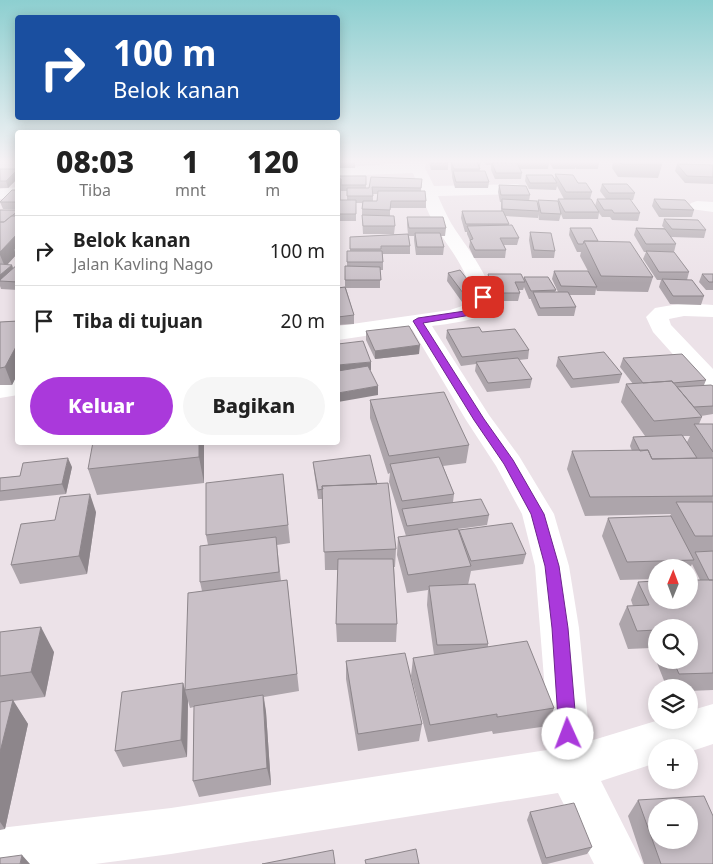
<!DOCTYPE html>
<html lang="id">
<meta charset="utf-8">
<style>
:root{--surface:#fff;--page:#f6f6f6;--text:#222;--muted:#767676;--line:#e0e0e0;--accent:#aa39db}
body{margin:0;font-family:"Noto Sans",sans-serif;background:var(--page);color:var(--text);height:100vh;display:flex;flex-direction:column;font-size:19px;white-space:nowrap}
*{box-sizing:border-box;margin:0}
p{font-size:16px;color:var(--muted)}
.icon{flex:none;width:28px;height:28px;fill:none;stroke:currentColor;stroke-width:2;stroke-linecap:round;stroke-linejoin:round}
.map{position:relative;flex:1;overflow:hidden}
.side{position:absolute;left:15px;top:130px;width:325px;height:315px;display:flex;flex-direction:column;background:var(--surface);border-radius:5px;box-shadow:0 2px 12px #0003}
.side>*{flex:none}
.hud{position:absolute;left:15px;top:15px;width:325px;height:105px;border-radius:5px;box-shadow:0 2px 12px #0003;background:#1a4fa0;color:#fff;overflow:hidden}
.needle{width:32px;rotate:1deg}
.tools{position:absolute;left:648px;top:559px;display:grid;gap:10px}
.tools a{display:grid;place-items:center;width:50px;height:50px;border-radius:50%;background:var(--surface);box-shadow:0 2px 12px #0003;font-size:25px}
.pin{position:absolute;display:grid;place-items:center;width:42px;height:42px;color:#fff;margin:-21px;border-radius:10px;box-shadow:0 2px 8px #0006}
.me{position:absolute;width:55px;margin:-28px;rotate:358deg;stroke-linejoin:round;filter:drop-shadow(0 0 4px #0008)}
.turn{display:flex;align-items:center;gap:18px;height:105px;padding:0 15px;font-size:22px}
.turn .icon{width:65px;height:65px;stroke-width:2.5}
.turn b{display:block;font-size:35px;line-height:42px}
.eta{display:flex;justify-content:space-evenly;align-items:center;height:85px;text-align:center}
.eta b{font-size:30px;font-weight:800;line-height:35px}
.cta{display:flex;gap:10px;margin-top:auto;padding:10px 15px}
.cta a{flex:1;height:58px;border-radius:30px;background:var(--accent);color:#fff;font-size:20px;font-weight:800;line-height:58px;text-align:center}
.cta a+a{background:var(--page);color:var(--text)}
ul{padding:0;list-style:none}
li{display:flex;align-items:center;gap:15px;height:70px;padding:0 15px;border-top:1px solid var(--line)}
li div{flex:1}
li b{display:block;font-size:19px}
li em{font-style:normal}
.map>svg:first-child{display:block}
</style>
<div class="map">
<svg width="713" height="864" viewBox="0 0 713 864">
<rect width="100%" height="100%" fill="#ece2e8"/>
<g fill="none" stroke-linecap="round" stroke-linejoin="round">
<path fill="#fff" fill-rule="evenodd" d="M412 162H426L425 168 434 186 517 184 523 186 525 189 523 192 517 194 438 196C442 205 446 214 451 223 461 240 502 290 490 308 482 321 446 324 432 326L489 415 519 456 554 514 569 566 579 628 590 741 659 720H689V711L713 704V744L689 752V748H656V763L601 781 643 864H594L558 793 171 854 95 864H0V828L171 808 547 750V716L535 566 522 514 496 466 466 420 412 329 338 340V326L450 310 471 303C473 272 445 245 432 220 424 204 419 188 413 173L338 176V168Z
M18 187V197L0 199V189Z
M697 201 713 202V212L691 209 689 206 691 203Z
M684 303 713 305V317L684 316 669 319 671 325 713 369V392L704 389 653 332 646 317 655 308Z
M18 379V395L0 398V382Z"/>
</g>
<path fill="#ada5ab" fill-rule="evenodd" d="M338 162H355V168H338Z
M429 162H448V170H431Z
M451 162H481L480 167H479L480 171 489 182 488 188H455L452 177V174L451 169Z
M484 162H509L508 163H517L516 162H549L548 169H520L522 173 521 179H495L491 170V165H486Z
M549 162H599L598 169H576V167L575 169H553Z
M613 162H660L662 165 658 178 618 177 612 168Z
M677 164 713 165V184L685 183 675 171Z
M0 169H18V178L8 188H0Z
M555 174 578 183 592 192 590 199H564L557 186 556 190 529 189 525 181 526 175 555 179Z
M366 176V188L422 179 421 191 426 201V208H390V216L395 226 394 234H363L362 216V203H356V221H338V179ZM341 191H347V200H341ZM373 194H378L377 201H373Z
M602 184 635 193 633 200H630L640 213 638 221 612 220 610 217H602L599 213 598 219H563L561 214 559 221 539 220 538 214V218L505 216 509 225 519 238 517 245H504L506 250 505 258H474L469 247 470 241 467 234V232H465L461 218 462 211H501V202H500L498 192 499 185 530 195 529 201 538 204V200L558 202V199L595 206 597 199H606L600 191Z
M18 190V209H3L0 202Z
M654 199 694 210 692 217H659L652 206Z
M0 210H18V259L16 255 7 265H12L13 268 18 264V290L1 289 0 286Z
M407 217 446 228 445 236H441L444 247 443 255H416L414 240V236H409L410 246V254H383V270H380V288H346L354 315V324L338 325V288L345 287V266H347V251H350V237L408 234 407 225Z
M664 219 706 230 704 238 671 237 676 244 674 252 689 272 687 280 704 296 701 305 670 304 659 287 661 280H657L643 259 646 252H644L634 235 636 228H664L662 226Z
M570 228 598 241 653 277 648 292 597 291 596 289 595 295H569L576 307 574 316H538L531 300V299H529L524 287 523 290H518L520 293 518 301H494L487 282 488 274 524 280V277L556 290 555 292H558L552 279 554 271H588L580 256 581 252H577L569 235Z
M530 232 555 251 554 258H532L529 240Z
M448 273 477 292 476 300 462 302 447 281Z
M702 274H713V290H706L699 282Z
M18 321V373L12 385H0V322Z
M447 330 482 332 529 350 528 359 519 360 532 379 530 388 487 392 475 371 476 364 461 366 446 338Z
M366 331 419 354 375 359 366 340Z
M558 357 622 374 619 383 571 388 556 366Z
M623 358 706 380 704 385 713 386V414L701 416 702 417 699 424H713V690L689 691V688H667L651 648 628 649 619 624 627 606H633L631 600 638 582 700 580 692 564 689 570V568H656V579L620 580 602 536 608 518 670 516 671 514 585 516 567 469 572 451H632L630 446 633 437 645 436 621 402 626 384H633L620 367ZM683 436H690L687 442ZM656 628H689V660H656Z
M370 400 469 445 466 463 443 466 454 494 453 502 489 515 487 525 406 536 389 482 390 473 388 474 370 418Z
M204 442V483L97 495 88 469Z
M313 462 377 484 396 549 395 567H394L397 624 396 642H337L336 624 338 570H325L323 499H318L314 471Z
M72 467 66 494 0 501V478L20 476Z
M283 474 290 543 277 545 281 581 287 580 299 691 264 697 266 712 271 785 199 797 193 781 194 707 190 708 188 701 187 757 123 767 115 751 183 683 185 690 202 591 200 582 208 545 206 535Z
M96 512 87 574 20 584 11 565 55 520Z
M459 530 526 554 523 564 471 571 468 585 488 644V647L554 708 548 726 493 734 492 731 428 742 411 676 413 658 434 655 427 605 428 590 407 593 397 555 398 537 459 532Z
M0 632 54 652 45 697 13 701 28 724 5 829 0 830Z
M346 661 422 724 419 741 358 751 346 679Z
M638 800 713 864H644L628 816Z
M530 812 592 847 587 854 547 864H542L527 820Z"/>
<path fill="#8d868b" d="M18 169V178L8 188 6 181Z
M341 179V203L340 190Z
M18 233V250L14 249 16 255 5 267 0 255V252Z
M12 265 14 273 0 281V275Z
M477 292 476 300 462 302 463 293Z
M18 343V358H16L18 361V373L12 385 5 367Z
M420 345 419 354 375 359V351Z
M371 362V370L338 374V365Z
M378 386V395L338 402V393Z
M199 442H204V483L199 457Z
M68 458 72 467 66 494 62 484Z
M90 494 96 512 87 574 79 556Z
M41 627 54 652 45 697 31 672Z
M183 683 188 701 187 757 181 740Z
M263 695 266 712 271 785 267 768Z
M13 700 28 724 5 829 0 822V752Z
M22 855 30 864H20Z"/>
<path fill="#c9c0c7" stroke="#8d868b" fill-rule="evenodd" d="M431 162H448V163H431Z
M451 162H477L480 169H454Z
M620 162H660L662 165 621 164Z
M492 163H517L522 173H496Z
M677 164 713 165V177L687 176Z
M0 169H18L6 181H0Z
M453 171H485L489 182H456Z
M555 174 573 175 578 183H586L592 192H566Z
M526 175H552L557 183H530Z
M338 176H366V185H341V179H338Z
M371 177 422 179 421 188 372 187 373 196H347V188H369Z
M338 179H341L340 190H338Z
M602 184H627L635 193H609Z
M499 185 526 186 530 195H501Z
M12 190H18V202H0Z
M378 191H425L426 201H391L390 210 362 209 363 201H377Z
M502 199 537 201 539 211 502 209Z
M558 199H591L599 212H565Z
M597 199H630L640 213H614L612 210H604Z
M654 199 685 200 694 210 661 209Z
M338 200H356V214H338Z
M538 200 558 201 561 214 541 213Z
M0 210H18V211L4 222H0Z
M462 211H503L509 224H466Z
M362 215 394 216 395 226H363Z
M11 216H18V233L0 252V222H4Z
M407 217H443L446 228H409Z
M664 219 698 220 706 230 672 229Z
M512 225 519 238H500L506 250H475L470 240 473 239 467 226Z
M570 228H591L598 241H584L583 244H578Z
M636 228 665 229 676 244H646Z
M530 232 551 233 555 251 534 250Z
M415 233H440L444 247H417Z
M408 234 410 246H381V249H350V237Z
M584 241 630 242 653 277 601 276Z
M347 251H382L383 262H347Z
M646 251 674 252 689 272H659Z
M0 264 12 265 0 275Z
M18 264V282L0 281V280Z
M345 266 380 267 381 280H345Z
M460 270 477 292 463 293 448 273Z
M554 271H588L597 287 561 286Z
M488 274H521L525 282H515L520 293H495Z
M702 274H713V282H709Z
M524 277H548L556 290 531 291Z
M662 279 692 280 704 296H673Z
M345 287 354 315 338 317V288Z
M533 292H568L576 307 540 308Z
M18 321V343L5 367 0 368V322Z
M409 326 420 345 375 351 366 331Z
M479 327 482 332 515 329 529 350 462 357 447 330Z
M363 341 371 362 338 365V344Z
M604 352 622 374 573 379 558 357Z
M682 354 706 380 673 383 672 381 643 383 623 358Z
M518 358 532 379 488 383 476 362Z
M368 366 378 386 338 393V371Z
M672 381 702 417 654 421 626 384Z
M711 385 713 386V406L694 407 677 387Z
M444 392 469 445 389 456 370 400Z
M694 424H713V452Z
M682 435 697 458 652 459 648 450 640 451 633 437Z
M93 442H199V457L88 469Z
M648 450 652 459 713 458V496L590 497 572 451Z
M370 455 377 484 322 486 323 489 318 490 313 462Z
M439 457 454 494 402 501 390 464Z
M68 458 62 484 0 491V478L20 476 23 463Z
M283 474 288 525 206 535V483Z
M388 483 396 549 324 552 322 486Z
M90 494 79 556 11 565 21 524 55 520 60 497Z
M481 499 489 515 407 526 402 509Z
M676 502H713V536H695Z
M671 516 694 560 627 562 608 518Z
M512 523 526 554 471 561 459 530Z
M458 529 471 566 408 575 398 537Z
M276 537 279 572 200 582V546Z
M713 551V580H709L695 552Z
M338 559H393L397 624H336Z
M287 580 297 674 185 690 188 593Z
M689 580H713V673L679 674 673 660H689V628H656V630L637 631 627 606 649 605 638 582 656 581V600H689Z
M475 584 488 644 437 645 429 586Z
M41 627 31 672 0 676V632Z
M527 641 554 708 497 717V714L430 725 413 658Z
M405 653 422 724 358 734 346 661Z
M183 683 181 740 115 751 122 692Z
M263 695 267 768 193 781 194 706Z
M13 700 0 752V702Z
M704 796 713 816V864H661L638 800ZM656 808H689V840H656Z
M574 803 592 847 546 858 530 812Z
M416 849 419 864H366L365 860Z
M333 850 335 864H262Z
M22 855 20 864H0V858Z"/>
<linearGradient id="sky" x2="0" y2="1"><stop stop-color="#8dcfd0"/><stop offset="0.57" stop-color="#f6f2f5"/><stop offset="1" stop-color="#f6f2f5" stop-opacity="0"/></linearGradient>
<rect width="713" height="283" fill="url(#sky)"/>
<path fill="#aa39db" stroke="#6e258e" d="M483 295 487 297 486 306 471 315 423 323 484 419 513 460 544 514 559 566 568 628 577 734 574 740 568 742 562 740 559 734 552 628 545 566 531 514 504 464 474 420 413 321 418 318 465 311 477 304 479 297Z"/>
</svg>
<div class="tools">
<a><svg class="needle" viewBox="-14 -14 28 28"><path d="M0-13l5 13h-10z" fill="#e53935"/><path d="M0 13l5-13h-10z" fill="#767676"/></svg></a>
<a><svg class="icon" aria-label="search" viewBox="0 0 24 24"><circle cx="10" cy="10" r="6"/><path d="M15 15l6 6"/></svg></a>
<a><svg class="icon" aria-label="layers" viewBox="0 0 24 24"><path d="M12 4l9 5-9 5-9-5zM3 14l9 5 9-5"/></svg></a>
<a>+</a>
<a>−</a>
</div>
<div class="pin" style="left:483px;top:297px;background:#d93025"><svg class="icon" aria-label="arrive" viewBox="0 0 24 24"><path d="M6 21V4h12l-3 4 3 4H6"/></svg></div>
<svg class="me" style="left:568px;top:734px" viewBox="-20 -20 40 40"><circle r="19" fill="#fff"/><path d="M0-13L10 11 0 6-10 11z" fill="#aa39db"/></svg>
<div class="hud">
<div class="turn"><svg class="icon" aria-label="right" viewBox="0 0 24 24"><path d="M7 20v-9h11M14 6l5 5-5 5"/></svg><div><b>100 m</b>Belok kanan</div></div>
</div>
<section class="side">
<div class="eta">
<div><b>08:03</b><p>Tiba</p></div>
<div><b>1</b><p>mnt</p></div>
<div><b>120</b><p>m</p></div>
</div>
<ul>
<li><svg class="icon" aria-label="right" viewBox="0 0 24 24"><path d="M7 20v-9h11M14 6l5 5-5 5"/></svg><div><b>Belok kanan</b><p>Jalan Kavling Nago</p></div><em>100 m</em></li>
<li><svg class="icon" aria-label="arrive" viewBox="0 0 24 24"><path d="M6 21V4h12l-3 4 3 4H6"/></svg><div><b>Tiba di tujuan</b></div><em>20 m</em></li>
</ul>
<div class="cta"><a>Keluar</a><a>Bagikan</a></div>
</section>
</div>
